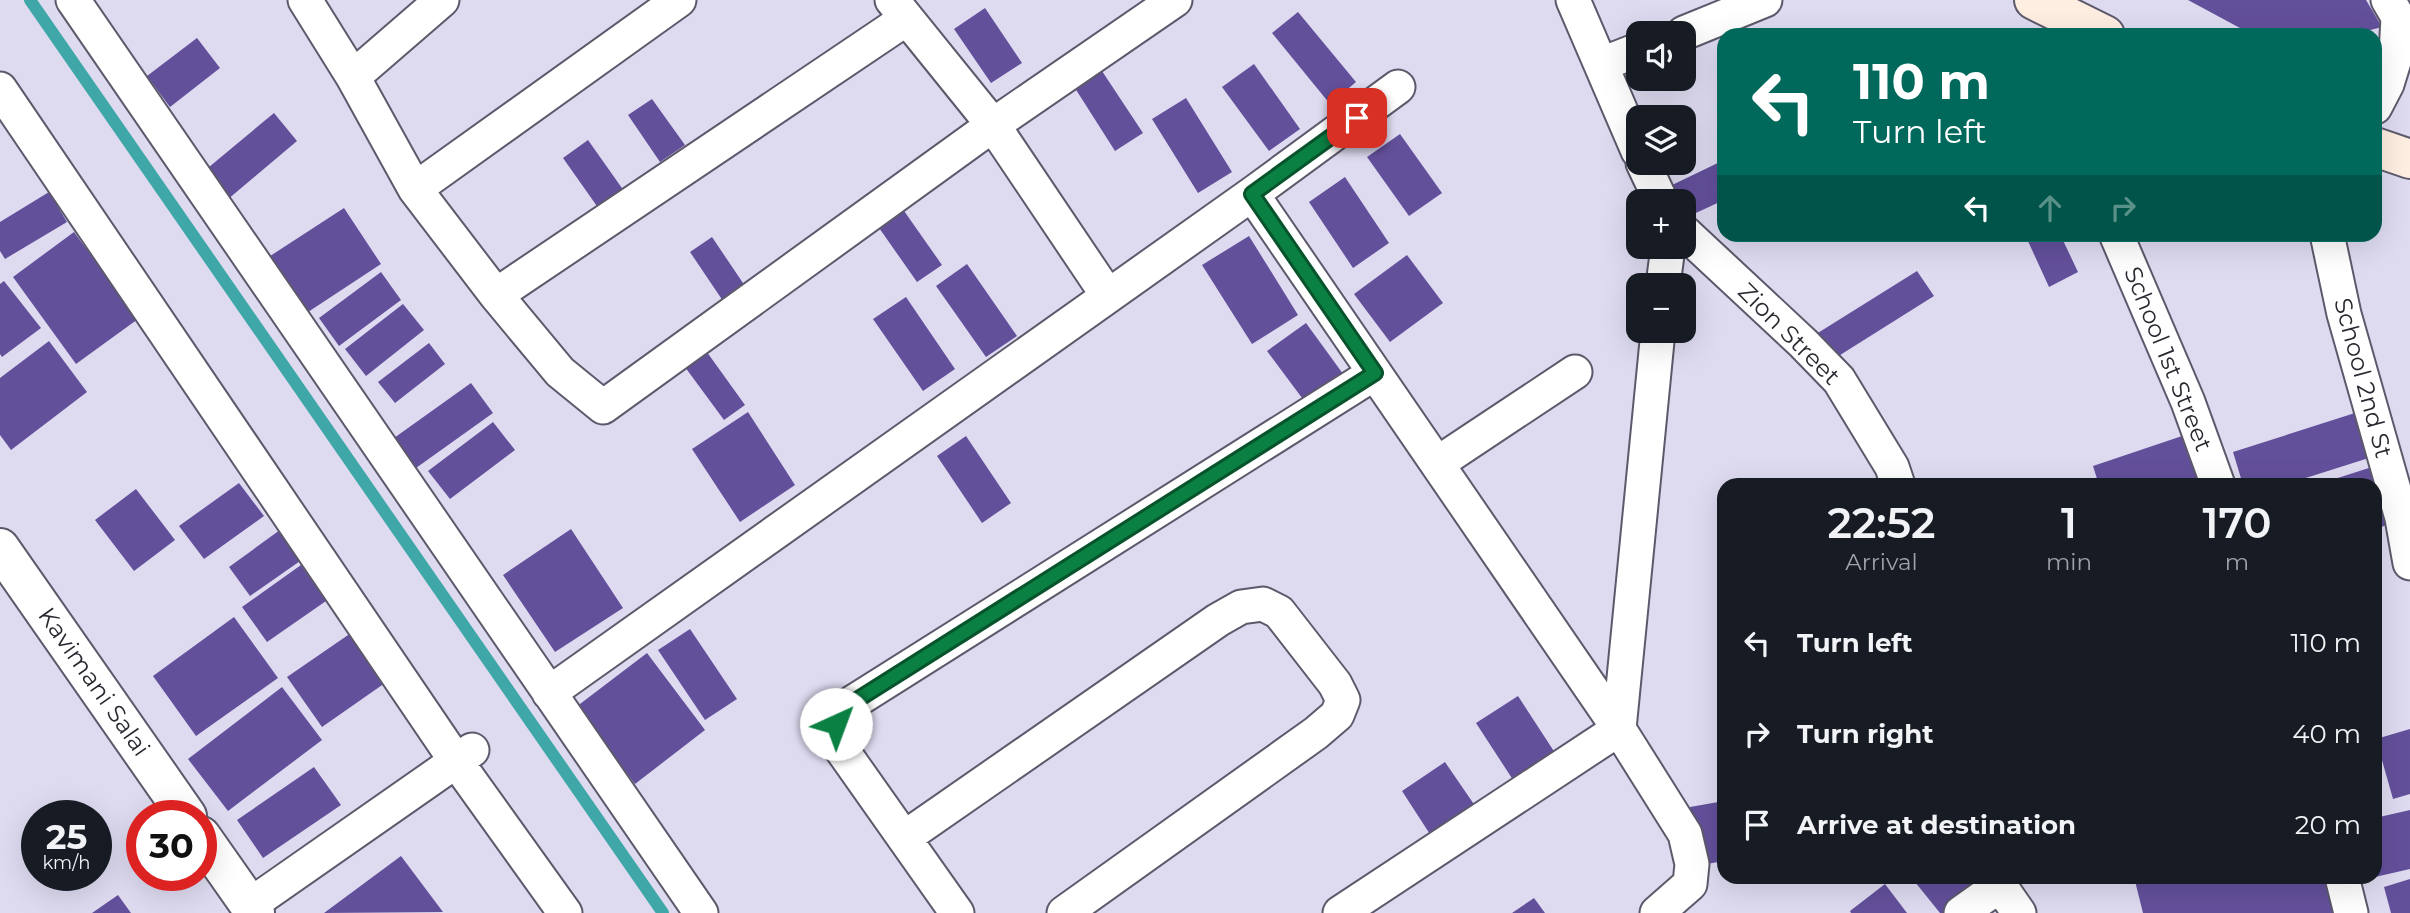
<!DOCTYPE html>
<meta charset="utf-8">
<style>
:root{--surface:#171b24;--page:#20242c;--text:#f1f3f6;--muted:#9ea1a6}
body{margin:0;font-family:Montserrat,sans-serif;background:var(--page);color:var(--text);height:100vh;display:flex;flex-direction:column;font-size:26px;white-space:nowrap}
*{box-sizing:border-box;margin:0}
p{font-size:23px;color:var(--muted)}
.icon{flex:none;width:38px;height:38px;fill:none;stroke:currentColor;stroke-width:2;stroke-linecap:round;stroke-linejoin:round}
.map{position:relative;flex:1;overflow:hidden}
.details{position:absolute;left:1717px;top:478px;width:665px;height:406px;display:flex;flex-direction:column;background:var(--surface);border-radius:21px;box-shadow:0 7px 28px #0002}
.details>*{flex:none}
.guide{position:absolute;left:1717px;top:28px;width:665px;height:214px;border-radius:21px;box-shadow:0 7px 28px #0002;background:#00695c;color:#fff;overflow:hidden}
.tools{position:absolute;left:1626px;top:21px;display:grid;gap:14px}
.tools a{display:grid;place-items:center;width:70px;height:70px;border-radius:14px;background:var(--surface);box-shadow:0 7px 28px #0002;font-size:35px}
.speed{position:absolute;left:21px;top:800px;display:flex;gap:14px;font-size:35px;font-weight:700;text-align:center}
.speed>*{display:grid;place-content:center;width:91px;height:91px;border-radius:50%;background:var(--surface);box-shadow:0 7px 28px #0002;line-height:1}
.speed small{font-size:18px;font-weight:400}
.speed .limit{border:10px solid #d22;background:#fff;color:#111}
.pin{position:absolute;display:grid;place-items:center;width:60px;height:60px;color:#fff;margin:-30px;border-radius:14px;box-shadow:0 4px 10px #0006}
.me{position:absolute;width:77px;margin:-38px;rotate:43deg;stroke-linejoin:round;filter:drop-shadow(0 0 5px #0008)}
.turn{display:flex;align-items:center;gap:24px;height:147px;padding:0 21px;font-size:32px}
.turn .icon{width:91px;height:91px;stroke-width:2.5}
.turn b{display:block;font-size:49px;line-height:60px}
.lanes{display:flex;align-items:center;height:66px;padding:0 21px;background:#0003;justify-content:center;gap:35px;direction:ltr}
.lanes .off{opacity:.35}
.eta{display:flex;justify-content:space-evenly;align-items:center;height:119px;text-align:center}
.eta b{font-size:42px;font-weight:600;line-height:49px}
ul{padding:0;list-style:none}
li{display:flex;align-items:center;gap:21px;height:91px;padding:0 21px}
li div{flex:1}
li b{display:block;font-size:26px}
li em{font-style:normal}
.map>svg:first-child{display:block}
</style>
<div class="map">
<svg width="2410" height="913" viewBox="0 0 2410 913">
<rect width="100%" height="100%" fill="#dedbf1"/>
<g fill="none" stroke-linecap="round" stroke-linejoin="round">
<path stroke="#3fa7a7" stroke-width="12" d="M30 0 663 913"/>
</g>
<path fill="#63509b" d="M2188 0H2366L2382 27 2351 35H2253Z
M985 8 1022 63 991 83 954 29Z
M1298 12 1356 82 1330 104 1272 33Z
M197 38 220 68 170 107 147 76Z
M1254 64 1300 129 1269 151 1222 87Z
M1100 68 1143 133 1115 151 1073 85Z
M1186 98 1232 172 1198 193 1152 119Z
M652 99 685 145 660 162 628 115Z
M274 113 297 141 227 200 203 172Z
M1400 134 1442 193 1409 216 1367 157Z
M588 140 624 191 599 209 563 158Z
M1724 160V200L1685 218 1684 201H1677L1670 186Z
M1345 177 1389 243 1353 268 1309 202Z
M49 192 67 222 5 259 0 251V222Z
M344 208 381 264 302 316 264 260Z
M902 208 942 265 917 282 877 225Z
M74 232 138 319 76 364 13 277Z
M2036 234H2060L2078 272 2049 287 2027 239Z
M1249 236 1298 315 1252 344 1202 265Z
M712 237 745 286 723 301 690 252Z
M1407 255 1443 303 1390 342 1354 294Z
M967 264 1017 336 986 357 936 286Z
M1917 271 1934 296 1829 362 1813 336Z
M381 272 401 300 339 346 319 318Z
M4 281 41 328 2 357 0 354V284Z
M906 297 955 369 923 391 873 319Z
M403 304 424 330 366 376 345 349Z
M1306 323 1346 378 1308 406 1267 351Z
M49 341 87 392 11 450 0 435V378Z
M429 343 445 364 395 403 378 382Z
M704 348 745 405 724 420 682 363Z
M471 383 493 413 416 468 394 438Z
M748 412 795 485 740 522 692 449Z
M2358 412 2372 457 2284 485H2243L2233 452Z
M493 422 515 450 450 499 428 471Z
M2188 434 2205 485H2099L2093 466Z
M966 436 1011 503 982 523 937 456Z
M2372 467 2390 524 2375 529V485L2319 484Z
M239 483 264 516 204 559 179 526Z
M136 489 175 540 134 571 95 520Z
M291 522 313 552 250 596 229 567Z
M571 529 623 608 555 652 503 575Z
M301 565 326 601 267 642 242 607Z
M234 617 278 678 196 736 153 676Z
M690 629 737 699 705 720 658 650Z
M351 633 385 683 322 727 287 677Z
M647 653 705 730 635 784 576 707Z
M282 687 322 740 228 811 188 759Z
M1518 696 1559 759 1517 786 1476 723Z
M2410 729V794L2393 799 2376 739Z
M1445 762 1482 816 1437 845 1402 791Z
M314 767 341 805 263 858 237 820Z
M1724 801V861L1701 865 1690 807Z
M2410 810V869L2375 877V818Z
M401 856 443 912 324 913Z
M1911 877H1970L1980 890 1950 913H1940Z
M2134 877H2332L2340 913H2143Z
M2410 879V913H2391L2384 887Z
M1885 884 1907 913H1851L1850 911Z
M118 895 131 913H92Z
M1534 898 1545 913H1512Z"/>
<g fill="none" stroke-linecap="round" stroke-linejoin="round">
<g stroke="#5c596b" stroke-width="37">
<path id="minor" d="M73 0 701 913
M305 0 353 77 415 189 496 295 560 372 603 407 993 125 1175 0
M892 0 993 125 1108 296
M1573 0 1638 151
M1684 33 1765 0
M1602 64 1638 50
M353 77 442 0
M0 89 456 761 565 913
M2375 107 2387 84 2396 55 2398 17 2388 0
M1643 163 1661 201
M415 189 679 0
M1252 194 1619 729 1685 834 1692 864 1690 884 1657 913
M1684 232 1803 343 1839 380 1892 467 1898 485
M2116 234 2188 402 2218 485
M2327 234 2344 314 2402 518 2410 563
M1663 285 1668 247
M496 295 906 19
M1438 463 1575 372
M549 693 1252 194 1398 87
M1619 729 1658 331
M904 838 1218 620 1241 607 1263 604 1279 612 1335 684 1343 700 1337 715 1316 733 1064 913
M1994 877 2019 913
M2342 877 2351 913
M250 905 472 750
M957 913 842 750 836 724 852 703 1375 373
M1340 913 1619 729
M1961 913 1999 886"/>
</g>
<g stroke="#5c596b" stroke-width="42">
<path id="tertiary" d="M0 548 187 816
M201 836 255 913"/>
</g>
<g stroke="#5c596b" stroke-width="42">
<path id="secondary" d="M2034 0 2105 35
M2375 147 2410 159"/>
</g>
<use href="#minor" stroke="#fff" stroke-width="33"/>
<use href="#tertiary" stroke="#fff" stroke-width="38"/>
<use href="#secondary" stroke="#feeee2" stroke-width="38"/>
</g>
<g fill="none" stroke-linecap="round" stroke-linejoin="round">
<g stroke="#07532c" stroke-width="18">
<path id="route" d="M836 724 852 703 1375 373 1252 194 1357 118"/>
</g>
<use href="#route" stroke="#0b8043" stroke-width="12"/>
</g>
<g text-anchor="middle" stroke-width="7" stroke-linejoin="round" paint-order="stroke">
<g font-size="24" fill="#292830" stroke="#fff">
<text transform="translate(1789 334) rotate(45)" y="8">Zion Street</text>
<text transform="translate(2168 359) rotate(68)" y="8">School 1st Street</text>
<text transform="translate(2363 378) rotate(75)" y="8">School 2nd St</text>
<text transform="translate(94 682) rotate(55)" y="8">Kavimani Salai</text>
</g>
</g>
</svg>
<div class="tools">
<a><svg class="icon" aria-label="sound" viewBox="0 0 24 24"><path d="M4 9h4l5-4v14l-5-4H4zM17 9q2 3 0 6"/></svg></a>
<a><svg class="icon" aria-label="layers" viewBox="0 0 24 24"><path d="M12 4l9 5-9 5-9-5zM3 14l9 5 9-5"/></svg></a>
<a>+</a>
<a>−</a>
</div>
<div class="speed"><div>25<small>km/h</small></div><div class="limit">30</div></div>
<div class="pin" style="left:1357px;top:118px;background:#d93025"><svg class="icon" aria-label="arrive" viewBox="0 0 24 24"><path d="M6 21V4h12l-3 4 3 4H6"/></svg></div>
<svg class="me" style="left:836px;top:724px" viewBox="-20 -20 40 40"><circle r="19" fill="#fff"/><path d="M0-13L10 11 0 6-10 11z" fill="#0b8043"/></svg>
<div class="guide">
<div class="turn"><svg class="icon" aria-label="left" viewBox="0 0 24 24"><path d="M17 20v-9H6M10 6l-5 5 5 5"/></svg><div><b>110 m</b>Turn left</div></div>
<div class="lanes"><svg class="icon" aria-label="left" viewBox="0 0 24 24"><path d="M17 20v-9H6M10 6l-5 5 5 5"/></svg><svg class="icon off" aria-label="ahead" viewBox="0 0 24 24"><path d="M12 20V5M6 11l6-6 6 6"/></svg><svg class="icon off" aria-label="right" viewBox="0 0 24 24"><path d="M7 20v-9h11M14 6l5 5-5 5"/></svg></div>
</div>
<section class="details">
<div class="eta">
<div><b>22:52</b><p>Arrival</p></div>
<div><b>1</b><p>min</p></div>
<div><b>170</b><p>m</p></div>
</div>
<ul>
<li><svg class="icon" aria-label="left" viewBox="0 0 24 24"><path d="M17 20v-9H6M10 6l-5 5 5 5"/></svg><div><b>Turn left</b></div><em>110 m</em></li>
<li><svg class="icon" aria-label="right" viewBox="0 0 24 24"><path d="M7 20v-9h11M14 6l5 5-5 5"/></svg><div><b>Turn right</b></div><em>40 m</em></li>
<li><svg class="icon" aria-label="arrive" viewBox="0 0 24 24"><path d="M6 21V4h12l-3 4 3 4H6"/></svg><div><b>Arrive at destination</b></div><em>20 m</em></li>
</ul>
</section>
</div>
